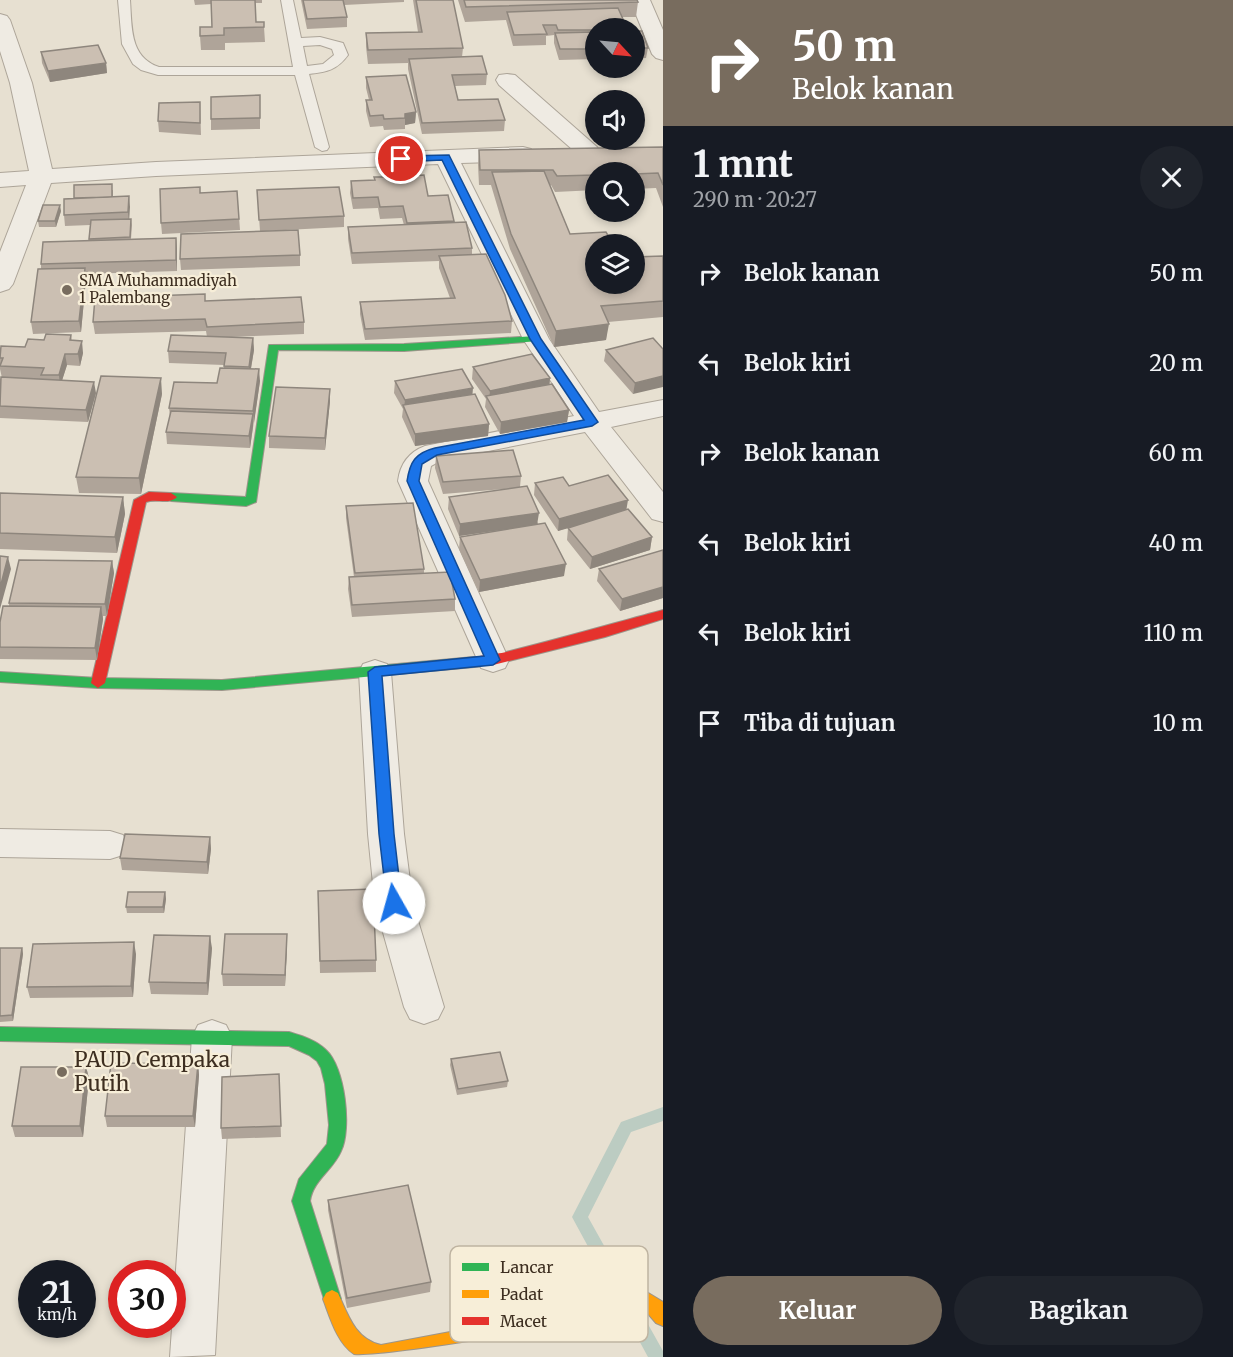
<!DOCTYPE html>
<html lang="id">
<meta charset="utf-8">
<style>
:root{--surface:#171b24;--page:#20242c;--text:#f1f3f6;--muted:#9ea1a6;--accent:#786c5e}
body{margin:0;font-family:Merriweather,serif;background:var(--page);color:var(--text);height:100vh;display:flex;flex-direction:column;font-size:22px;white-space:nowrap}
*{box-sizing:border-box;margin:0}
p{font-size:20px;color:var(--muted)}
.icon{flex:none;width:33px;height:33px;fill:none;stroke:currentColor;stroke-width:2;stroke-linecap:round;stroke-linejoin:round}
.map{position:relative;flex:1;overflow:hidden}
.side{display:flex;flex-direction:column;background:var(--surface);width:570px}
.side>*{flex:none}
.top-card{background:#786c5e;color:#fff;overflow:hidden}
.needle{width:39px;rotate:116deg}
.tools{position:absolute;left:585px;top:18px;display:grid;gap:12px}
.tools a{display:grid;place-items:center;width:60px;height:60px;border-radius:50%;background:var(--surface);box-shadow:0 3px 9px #0003;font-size:30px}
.speed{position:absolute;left:18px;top:1260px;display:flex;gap:12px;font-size:30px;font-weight:700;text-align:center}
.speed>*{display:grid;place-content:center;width:78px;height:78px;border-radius:50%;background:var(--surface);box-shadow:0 3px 9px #0003;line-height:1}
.speed small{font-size:15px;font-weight:400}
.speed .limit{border:9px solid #d22;background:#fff;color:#111}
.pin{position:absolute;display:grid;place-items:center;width:51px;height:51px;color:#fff;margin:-26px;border:3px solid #fff;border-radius:50%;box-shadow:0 2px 6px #0007}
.me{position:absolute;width:66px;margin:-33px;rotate:353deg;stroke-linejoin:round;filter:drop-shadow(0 0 4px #0008)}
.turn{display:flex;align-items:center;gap:21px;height:126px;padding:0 30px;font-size:27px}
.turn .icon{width:78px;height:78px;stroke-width:2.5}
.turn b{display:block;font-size:42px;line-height:51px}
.round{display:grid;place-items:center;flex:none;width:63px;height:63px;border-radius:32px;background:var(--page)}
.headline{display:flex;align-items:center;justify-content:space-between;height:102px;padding:0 30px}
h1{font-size:36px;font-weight:700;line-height:45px}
.cta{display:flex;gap:12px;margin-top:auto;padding:12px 30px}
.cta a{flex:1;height:69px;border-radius:36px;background:var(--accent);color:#fff;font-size:24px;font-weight:700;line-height:69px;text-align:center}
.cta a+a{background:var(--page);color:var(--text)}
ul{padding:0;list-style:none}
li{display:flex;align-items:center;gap:18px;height:90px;padding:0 30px}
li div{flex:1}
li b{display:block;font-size:22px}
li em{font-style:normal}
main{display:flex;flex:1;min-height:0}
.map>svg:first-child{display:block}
</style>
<main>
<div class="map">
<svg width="663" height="1357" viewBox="0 0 663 1357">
<rect width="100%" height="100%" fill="#e7e0d1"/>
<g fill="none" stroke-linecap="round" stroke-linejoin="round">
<path fill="#bcccc2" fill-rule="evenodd" d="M663 1107V1121L631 1132 588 1217 663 1351V1357H648L572 1217 621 1122Z"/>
<g stroke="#ada599" stroke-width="2">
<path id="lane" d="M118 0H130C132 26 129 57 159 67H293L281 0H293L301 38 320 37 343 43 348 55C337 70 327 72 309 74L329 147 327 150 322 151 315 147 295 75H158L141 70 133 64 122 44ZM320 45 332 49 334 55 323 64 307 66 303 46Z"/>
</g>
<g stroke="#ada599" stroke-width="2">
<path id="street" d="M630 0H650L663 30V60L656 58 652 54Z
M0 14 7 16 10 20 32 83 52 169 156 162 523 147 531 149 534 154 531 159 523 161 461 163 549 339 599 412 663 400V416L611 427 663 492V522L652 519 585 432 442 460 431 466 428 481 509 660 505 668 493 672 481 668 398 481C400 464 409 452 425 446L574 416 523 339 438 164 156 176 51 183 13 284 9 289 0 292V252L26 185 0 187V173L29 171 10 83 0 51Z
M507 74 515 75 597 147 600 152 597 157H581L499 85 496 80 499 75Z
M375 660 387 664 391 672 404 834 413 904 444 1007 438 1019 424 1024 410 1019 404 1007 375 904 368 834 359 672 363 664Z
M0 829 110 831 123 835 128 845 123 855 110 859 0 857Z
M212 1020 226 1025 232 1037 215 1355 170 1357 192 1037 198 1025Z"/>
</g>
<g stroke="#9c958a" stroke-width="2">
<path id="fast" d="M536 336 540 337V341L404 351 278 350 256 502 246 506 171 501 165 497 171 493 246 497 269 345 404 344Z
M474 657 481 662 474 667 222 690 98 688 0 682V672L98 678 222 680Z
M0 1027 289 1032C302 1036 316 1040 326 1050 345 1067 352 1129 341 1151 333 1170 313 1180 310 1201L341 1299 338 1305 332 1308 326 1305 292 1201 299 1179 327 1144 329 1125 325 1084 321 1068 317 1061 309 1055 289 1046 0 1041Z"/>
</g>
<g stroke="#9c958a" stroke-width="2">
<path id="slow" d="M332 1290 338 1293C348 1315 355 1339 381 1345L589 1306 645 1291 663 1302V1326L656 1323 644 1309C601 1321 384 1357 354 1354 337 1343 330 1317 323 1299L326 1293Z"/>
</g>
<g stroke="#9c958a" stroke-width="2">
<path id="jam" d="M149 492 171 493 177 497C169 505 156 498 146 502L105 683 98 688 91 683 134 500Z
M663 610V619L605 637 493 665 474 667 467 662C474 654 496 655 506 652 559 639 611 624 663 610Z"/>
</g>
<use href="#lane" fill="#efebe3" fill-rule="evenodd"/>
<use href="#street" fill="#efebe3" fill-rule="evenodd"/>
<use href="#fast" fill="#30b455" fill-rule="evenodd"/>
<use href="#slow" fill="#ff9f0a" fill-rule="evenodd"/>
<use href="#jam" fill="#e5322d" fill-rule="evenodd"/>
</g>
<path fill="#afa499" d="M194 0H262V3H255L256 22 264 27 265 42 225 43V50H201L200 36 212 27 211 4 195 5Z
M301 0H404V2L344 5 347 17V27L307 29Z
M413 0H453L463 48 462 57 487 74 486 85 455 86 458 100 505 120 504 131 422 134 408 69V63L368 64 366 47V33L418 32Z
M458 0H637L638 2 636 17H622L596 28V59L559 60 554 43V35L546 36V45L513 46 506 20 465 22Z
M634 31 648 48 646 58 634 59Z
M41 52 106 63 107 73 50 82 42 63Z
M366 77 416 112 415 123 405 125V129L384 130 383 126 370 127 366 111V100H369L366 88Z
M260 95V129L211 130V119Z
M200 102 201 135 159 132 158 121Z
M663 147V207L656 188 634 189V172H596V190L555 192 551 185H550L570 234 596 284 663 256V317L608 322 606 340 554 347 510 249 491 185H479L478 165 479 150Z
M383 173 408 176 454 221V223L472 248V254L512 321 511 333 365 340 360 314V302L450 298 439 268V261L352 264 348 239V227L404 225 402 218 380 219 378 208 353 209 350 193 351 181 374 180V177H383Z
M113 190V197L129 196V219H131L132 225 131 239 176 238 177 249V271L85 274 86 279 81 332 33 334 31 322 41 269V264L89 240 90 225 65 226 64 215 74 198Z
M257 190 344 216V227L266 231 300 255V266L181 270 180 259 260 231Z
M237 191 240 230 162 234 161 223 200 193Z
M61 211 56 227H39L38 221Z
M206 301 304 322V334L231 337 253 338 254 350 251 369 260 381 250 448 167 444 166 432 170 416 169 408 217 383 224 368V365L169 363 168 351 207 337 206 331 95 334 93 322Z
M71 335 72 341 83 353 80 366 67 365 62 380 96 393 88 422 0 418V379L2 378 0 369V348L25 347 44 340Z
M653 338 633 394 604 361 606 350Z
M473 367 550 378 549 385 569 410 567 422 500 434 485 407 486 399 472 379Z
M395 381 473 395 489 424 488 436 415 446 402 417 403 409 394 393Z
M162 394 141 494 79 493 76 477Z
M330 401 325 450 269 448V436Z
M436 456 521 476 520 487 564 576 479 592 459 549 460 537 508 529 459 536 448 509 449 497 515 488 443 494 435 468Z
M535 483 569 486 626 510 652 537 650 550 590 569 567 540 568 528 573 526 558 531 534 495Z
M0 493 123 497 125 514 117 553 0 549Z
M346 506 424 569V574L455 599V611L352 617 348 589 349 577H354L346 518Z
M663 550V598L620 611 597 581 599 569Z
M112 561 114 573 107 616H103V619L97 660 0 659V622L9 606V603Z
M210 837 211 849 208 874 122 870 120 858Z
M318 891 376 960V972L320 973Z
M165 892 166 899 164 913H127L126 907Z
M287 946 285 986H223L222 974Z
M0 948H22L23 954 13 1021 0 1022Z
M212 948 208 995 151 994 149 982Z
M136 954 133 997 30 998 27 987Z
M451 1059 508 1081 507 1087 457 1095 450 1065Z
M198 1064 199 1075 195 1127H107L105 1116Z
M86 1067 89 1078 83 1137H15L12 1126Z
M279 1074 281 1137 222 1139 221 1128Z
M328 1200 431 1282 430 1292 347 1308 328 1210Z"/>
<path fill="#8e867d" d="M106 63 107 73 50 82 48 71Z
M416 112 415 123 405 125V114Z
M129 196 130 207 129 223 128 212Z
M60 205 61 211 56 227 55 221Z
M176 238 177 249V271L176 260Z
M85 268 86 279 81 332 79 321Z
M609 324 606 340 554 347 556 331Z
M253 338 254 350 249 379V367Z
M82 341 83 353 80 366 78 354Z
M65 354 67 365 60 387 59 375Z
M259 369 260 381 254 423 253 411Z
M663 376V387L633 394 635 383Z
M161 378 162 394 141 494 139 478Z
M550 378 549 390 489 400 490 391Z
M94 382 96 393 88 422 86 410Z
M473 388 472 400 404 408 405 400Z
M330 389V401L325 450V438Z
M569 410 567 422 500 434 501 422Z
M253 414V426L250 448 249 436Z
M489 424 488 436 415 446V434Z
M123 497 125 514 117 553 115 537Z
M628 500 626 512 558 531 559 519Z
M539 513 537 525 459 536 460 524Z
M652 537 650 550 590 569 592 557Z
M8 557 11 569 0 609V588Z
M112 561 114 573 107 616 105 604Z
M566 564 564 576 479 592 480 580Z
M663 587V598L620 611 622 599Z
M101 607 103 619 97 660 95 648Z
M210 837 211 849 208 874 207 862Z
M165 892 166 899 164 913 163 907Z
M287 934V946L285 986V975Z
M210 936 212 948 208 995 207 983Z
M134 942 136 954 133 997 131 986Z
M22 948 23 954 13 1021 12 1015Z
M198 1064 199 1075 195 1127 193 1116Z
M86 1067 89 1078 83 1137 80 1126Z"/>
<path fill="#cbbfb2" stroke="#8e867d" stroke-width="1.5" d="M211 0H255L256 22H264V27L224 28V35L200 36V27H212Z
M303 0H343L347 17 307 19Z
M416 0H453L463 48 368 50 366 33 422 32Z
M464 0H637L638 2 466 7Z
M618 8 627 28H596V30H558L556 25H543L547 34 514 35 507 12Z
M634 31H642L648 48H634Z
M596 32V49H560L555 33Z
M98 45 106 63 48 71 41 52Z
M482 56 487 74 452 75 458 100 498 99 505 120 422 123 409 59Z
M406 75 416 112 405 114V118L384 119 383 115 370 116 366 100H372L366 77Z
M260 95V118L211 119V97Z
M200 102V123L158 121 159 103Z
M663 147V185L658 173 634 174V172H596V175L557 176 553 170H480L479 150Z
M544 171 570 234 606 232 613 244H596V284H634V257L663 256V301L601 306 609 324 556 331 511 234 492 172Z
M407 172 408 176 424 175 428 196 448 195 454 221 407 223 403 206 380 207 378 197 353 198 351 181 375 180 374 177H384L383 173Z
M112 184V197L74 198V185Z
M200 187V193L237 191 239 219 161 223 160 189Z
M339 187 344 216 259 220 257 190Z
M129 196 128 212 64 215V199Z
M43 205H60L55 221H38Z
M131 219 130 237 89 239 91 220Z
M466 222 472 248 352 253 348 227Z
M298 230 300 255 180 259 181 234Z
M176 238V260L41 264 43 242Z
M486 254 505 295 512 321 365 329 360 302 455 298 439 256Z
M85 268 79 321 31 322 38 269Z
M205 294V301L301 297 304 322 207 327 205 319 93 322 95 298Z
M46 334 71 335 70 340 82 341 78 354H65L59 375H41L44 368 0 366 3 358H0L1 346 25 347 28 339 44 340Z
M171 335 253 338 249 367 224 366 226 353 168 351Z
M653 338 663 349V376L635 383 606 350Z
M532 354 550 378 490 391 473 367Z
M220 368 259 369 253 411 169 408 174 382 217 383Z
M462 369 473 388 405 400 395 381Z
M101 376 161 378 139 478 76 477Z
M1 377 94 382 86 410 0 406Z
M552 384 569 410 501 422 486 396Z
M276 387 330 389 325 438 269 436Z
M475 394 489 424 415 434 403 405Z
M171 411 253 414 249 436 166 432Z
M513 450 521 476 443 482 436 456Z
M608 475 628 500 559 519 535 483 563 477 569 486Z
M527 486 539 513 460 524 449 497Z
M0 493 123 497 115 537 0 533Z
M413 503 424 569 355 573 346 506Z
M628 509 652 537 592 557 568 528Z
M545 523 566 564 480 580 460 537Z
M663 550V587L622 599 599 569Z
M0 556 8 557 0 588Z
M19 560 112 561 105 604 9 603Z
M450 572 455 599 352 605 349 577Z
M3 606 101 607 95 648 0 647V622Z
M125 834 210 837 207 862 120 858Z
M373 889 376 960 320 961 318 891Z
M128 892H165L163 907H126Z
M225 934H287L285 975 222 974Z
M154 935 210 936 207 983 149 982Z
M134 942 131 986 27 987 33 944Z
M0 948H22L12 1015 0 1016Z
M500 1052 508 1081 458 1089 451 1059Z
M111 1063 198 1064 193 1116H105Z
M21 1067H86L80 1126H12Z
M279 1074 281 1126 221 1128 222 1077Z
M408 1185 431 1282 347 1298 328 1200Z"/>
<path fill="#1a73e8" stroke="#114b97" stroke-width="1.5" d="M449 155 541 339 598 422 592 426 437 455 422 464 419 481 500 660 493 665 382 676 394 834 402 903 394 910 387 903 379 834 368 672 375 667 484 656 407 481C410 462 415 453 435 448L584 420 530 339 442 160 401 162 396 159 401 156Z"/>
<g fill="#786c5e" stroke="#f7eed8" stroke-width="2">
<circle cx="67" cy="290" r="6"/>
<circle cx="62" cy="1072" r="6"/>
</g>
<g text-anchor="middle" stroke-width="4.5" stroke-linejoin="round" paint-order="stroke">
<g font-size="15" fill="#3d2e20" stroke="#f7eed8" text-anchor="start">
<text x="79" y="286">SMA Muhammadiyah<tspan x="79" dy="17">1 Palembang</tspan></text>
</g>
<g font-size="21" fill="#3d2e20" stroke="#f7eed8" text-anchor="start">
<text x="74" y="1067">PAUD Cempaka<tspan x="74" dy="24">Putih</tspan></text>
</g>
</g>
<rect x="450" y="1246" width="198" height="96" rx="9" fill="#f7eed8" stroke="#bfb4a1" stroke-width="1.5"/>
<rect x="462" y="1263" width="27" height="8" fill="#30b455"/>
<rect x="462" y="1290" width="27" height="8" fill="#ff9f0a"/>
<rect x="462" y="1317" width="27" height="8" fill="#e5322d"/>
<g font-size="16" fill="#3d2e20">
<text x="500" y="1273">Lancar</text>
<text x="500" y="1300">Padat</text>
<text x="500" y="1327">Macet</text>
</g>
</svg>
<div class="tools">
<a><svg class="needle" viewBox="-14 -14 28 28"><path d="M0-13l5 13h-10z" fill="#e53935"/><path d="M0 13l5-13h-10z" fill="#9ea1a6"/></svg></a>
<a><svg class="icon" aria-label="sound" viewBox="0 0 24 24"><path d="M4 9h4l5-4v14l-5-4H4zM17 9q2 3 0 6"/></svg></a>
<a><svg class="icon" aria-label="search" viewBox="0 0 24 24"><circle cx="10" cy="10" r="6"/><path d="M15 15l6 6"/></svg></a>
<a><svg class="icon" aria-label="layers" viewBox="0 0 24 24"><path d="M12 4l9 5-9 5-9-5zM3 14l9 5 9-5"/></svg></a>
</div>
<div class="speed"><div>21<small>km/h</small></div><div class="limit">30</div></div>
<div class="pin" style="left:401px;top:159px;background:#d93025"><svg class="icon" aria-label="arrive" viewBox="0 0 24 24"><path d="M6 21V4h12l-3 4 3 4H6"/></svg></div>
<svg class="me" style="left:394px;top:903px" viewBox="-20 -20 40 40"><circle r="19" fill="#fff"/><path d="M0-13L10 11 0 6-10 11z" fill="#1a73e8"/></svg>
</div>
<section class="side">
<div class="top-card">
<div class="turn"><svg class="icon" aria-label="right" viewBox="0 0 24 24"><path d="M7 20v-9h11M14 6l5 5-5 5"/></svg><div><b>50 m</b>Belok kanan</div></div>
</div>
<div class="headline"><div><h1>1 mnt</h1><p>290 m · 20:27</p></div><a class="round"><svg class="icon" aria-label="close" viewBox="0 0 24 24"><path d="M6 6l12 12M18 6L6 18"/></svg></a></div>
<ul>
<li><svg class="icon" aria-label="right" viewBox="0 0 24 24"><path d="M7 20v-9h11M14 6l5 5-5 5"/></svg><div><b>Belok kanan</b></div><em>50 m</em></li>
<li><svg class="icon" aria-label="left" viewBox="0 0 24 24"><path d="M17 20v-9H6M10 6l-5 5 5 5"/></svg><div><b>Belok kiri</b></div><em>20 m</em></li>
<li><svg class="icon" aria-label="right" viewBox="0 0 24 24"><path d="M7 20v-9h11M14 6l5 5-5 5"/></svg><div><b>Belok kanan</b></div><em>60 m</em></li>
<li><svg class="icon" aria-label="left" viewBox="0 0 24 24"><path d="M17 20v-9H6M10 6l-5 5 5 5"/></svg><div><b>Belok kiri</b></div><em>40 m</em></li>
<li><svg class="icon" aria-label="left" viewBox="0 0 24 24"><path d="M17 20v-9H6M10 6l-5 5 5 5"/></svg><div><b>Belok kiri</b></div><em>110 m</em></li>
<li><svg class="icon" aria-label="arrive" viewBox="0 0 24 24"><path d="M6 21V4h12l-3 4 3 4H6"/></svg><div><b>Tiba di tujuan</b></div><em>10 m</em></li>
</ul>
<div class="cta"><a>Keluar</a><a>Bagikan</a></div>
</section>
</main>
